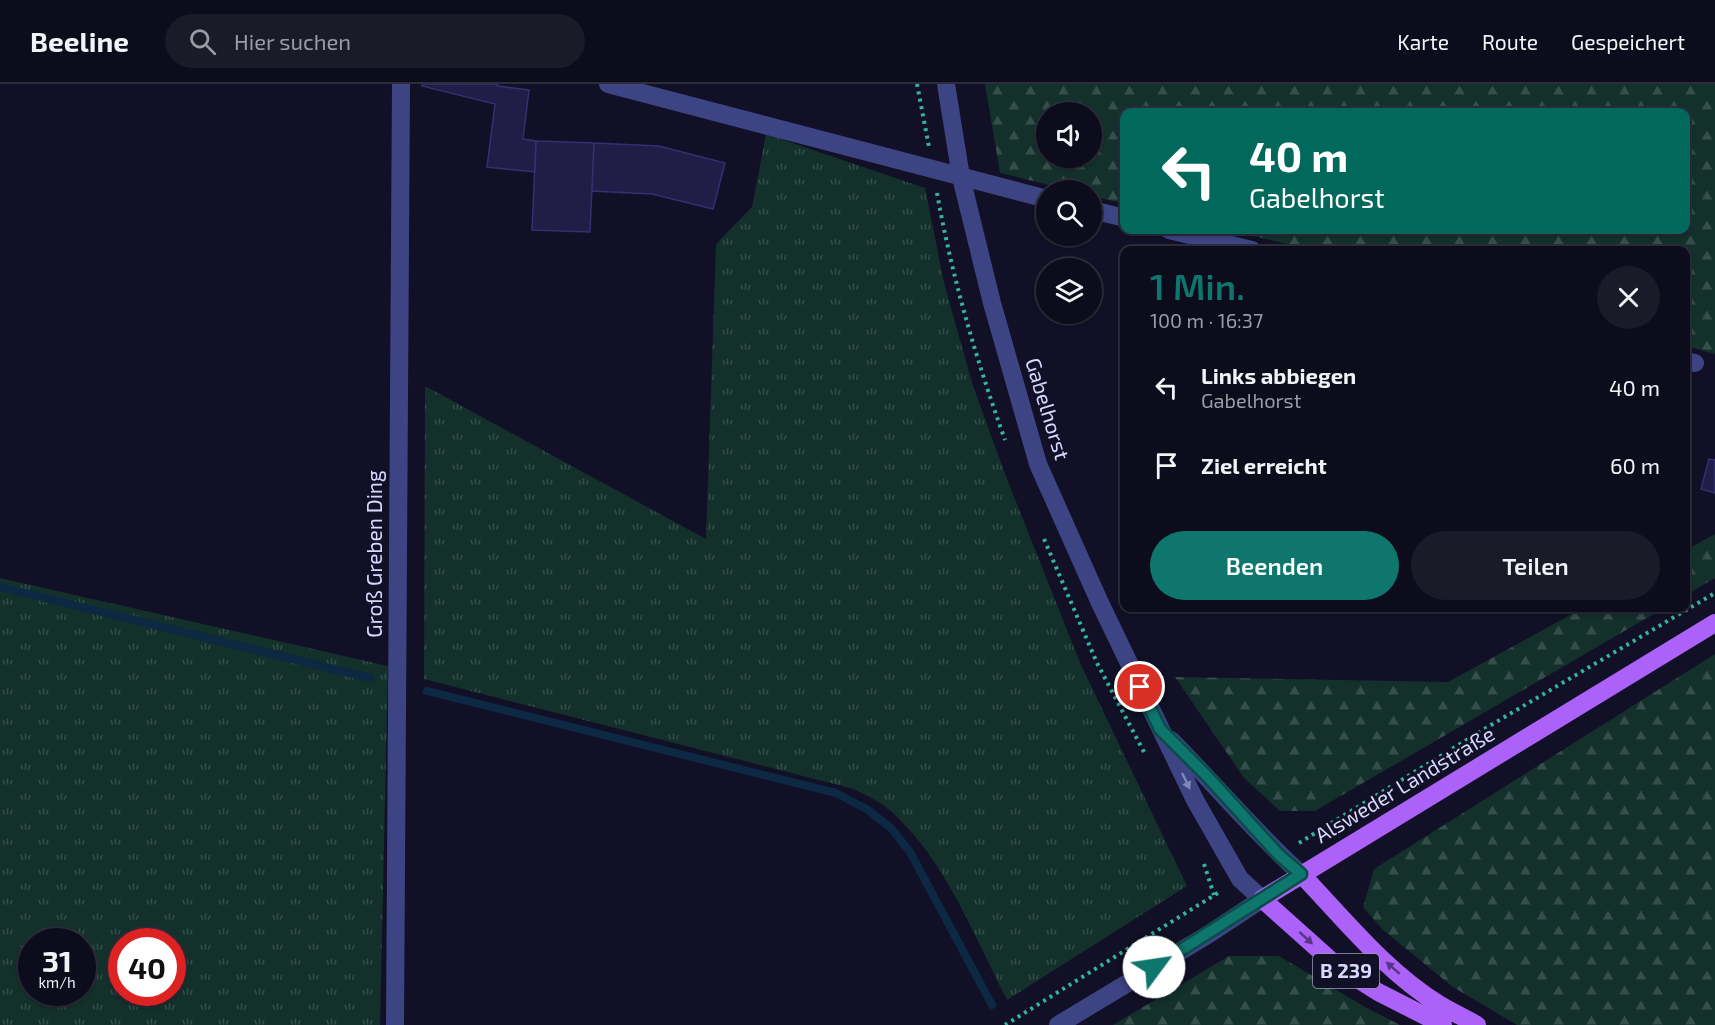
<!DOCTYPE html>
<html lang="de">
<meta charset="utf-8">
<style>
:root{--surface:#0d0c1c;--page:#1b1a29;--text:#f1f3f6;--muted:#9a9ba3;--line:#2d2c3b;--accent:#0f766e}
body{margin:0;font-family:"Exo 2",sans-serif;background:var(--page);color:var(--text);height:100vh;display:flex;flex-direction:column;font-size:22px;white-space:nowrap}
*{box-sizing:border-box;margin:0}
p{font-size:20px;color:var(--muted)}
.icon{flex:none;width:33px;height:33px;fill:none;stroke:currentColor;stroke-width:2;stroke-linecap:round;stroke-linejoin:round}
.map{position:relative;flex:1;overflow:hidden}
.details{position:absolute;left:1120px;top:162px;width:570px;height:366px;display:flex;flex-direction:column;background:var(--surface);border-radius:12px;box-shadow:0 2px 4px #0004,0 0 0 2px var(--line)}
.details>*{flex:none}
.guide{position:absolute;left:1120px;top:24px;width:570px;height:126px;border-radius:12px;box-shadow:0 2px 4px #0004,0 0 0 2px var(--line);background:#00695c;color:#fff;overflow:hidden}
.buttons{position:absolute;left:1036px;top:18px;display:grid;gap:12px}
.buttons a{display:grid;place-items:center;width:66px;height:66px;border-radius:50%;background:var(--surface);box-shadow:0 2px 4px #0004,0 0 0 2px var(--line);font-size:30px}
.speed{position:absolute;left:18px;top:844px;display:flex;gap:12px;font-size:30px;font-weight:700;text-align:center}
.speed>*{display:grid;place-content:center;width:78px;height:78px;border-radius:50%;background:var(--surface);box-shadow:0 2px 4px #0004,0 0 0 2px var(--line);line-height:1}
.speed small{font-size:15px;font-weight:400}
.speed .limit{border:9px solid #d22;background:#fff;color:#111}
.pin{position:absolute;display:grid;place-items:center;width:51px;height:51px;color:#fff;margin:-26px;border:3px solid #fff;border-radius:50%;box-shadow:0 2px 6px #0007}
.me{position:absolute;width:66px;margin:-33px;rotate:59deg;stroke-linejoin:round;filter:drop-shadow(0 0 4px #0008)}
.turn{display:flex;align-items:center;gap:21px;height:126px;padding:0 30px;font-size:27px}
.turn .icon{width:78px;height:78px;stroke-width:2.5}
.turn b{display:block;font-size:42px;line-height:51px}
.round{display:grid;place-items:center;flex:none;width:63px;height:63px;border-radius:32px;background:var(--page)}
.headline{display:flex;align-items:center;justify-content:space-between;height:102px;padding:0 30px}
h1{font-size:36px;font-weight:600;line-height:45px;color:var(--accent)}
.action{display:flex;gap:12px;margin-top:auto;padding:12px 30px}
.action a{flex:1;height:69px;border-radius:36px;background:var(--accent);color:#fff;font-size:24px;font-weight:600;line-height:69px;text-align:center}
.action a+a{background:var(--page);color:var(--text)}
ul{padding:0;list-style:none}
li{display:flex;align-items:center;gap:18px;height:78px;padding:0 30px}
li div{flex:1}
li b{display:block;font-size:22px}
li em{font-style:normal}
header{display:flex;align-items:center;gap:36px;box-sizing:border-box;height:84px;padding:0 30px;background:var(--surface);border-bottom:2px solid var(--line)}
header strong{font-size:28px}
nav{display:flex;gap:33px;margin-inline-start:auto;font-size:21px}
.search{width:420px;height:54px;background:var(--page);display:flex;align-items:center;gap:15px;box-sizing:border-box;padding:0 21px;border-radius:33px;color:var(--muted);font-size:22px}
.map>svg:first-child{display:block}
</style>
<header>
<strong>Beeline</strong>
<div class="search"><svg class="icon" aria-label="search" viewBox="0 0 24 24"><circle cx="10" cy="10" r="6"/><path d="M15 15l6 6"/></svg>Hier suchen</div>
<nav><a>Karte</a><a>Route</a><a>Gespeichert</a></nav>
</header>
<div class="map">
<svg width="1715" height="941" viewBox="0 0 1715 941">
<defs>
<pattern id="grass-tufts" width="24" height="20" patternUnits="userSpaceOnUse" patternTransform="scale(1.5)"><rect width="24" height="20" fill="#13302b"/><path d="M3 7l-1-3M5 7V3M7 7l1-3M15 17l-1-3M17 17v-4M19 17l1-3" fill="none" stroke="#354d4b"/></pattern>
<pattern id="forest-firs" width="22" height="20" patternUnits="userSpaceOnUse" patternTransform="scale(1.5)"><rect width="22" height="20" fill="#13302b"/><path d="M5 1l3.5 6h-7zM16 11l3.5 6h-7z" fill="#354d4b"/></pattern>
</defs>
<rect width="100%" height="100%" fill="#111026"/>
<path fill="url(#grass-tufts)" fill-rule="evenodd" d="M766 50 925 104 944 199 973 302 1007 395 1081 581 1187 802 1007 916C974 852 947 779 893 729 883 719 867 712 854 705L424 595 425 302 706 455 716 160 752 123Z
M0 494 388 582 380 941H0ZM32 858H82V909H32ZM122 858H172V909H122Z"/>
<path fill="url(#forest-firs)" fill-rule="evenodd" d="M985 0H1715V270L1686 262V166H1312L1227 146H1686V28H1125V120L1092 112V106H1070L1000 89ZM1047 28H1092V74H1047Z
M1715 450V494L1686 511V466Z
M1583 524H1664L1315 727H1280L1244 694 1175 593 1448 598Z
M1715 570V941H1517L1453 903 1383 846 1363 823 1374 785Z
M1229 872H1279L1365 923 1400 941H1113Z"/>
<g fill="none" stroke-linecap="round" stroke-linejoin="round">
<path stroke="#0c2843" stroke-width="8" d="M0 503 370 594
M427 607 836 709 868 726 891 744 910 768 992 921"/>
</g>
<path fill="#201d46" stroke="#343071" stroke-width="1.5" d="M422 0H498L497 2 529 6 523 55 536 57 535 88 487 83 495 20 422 2Z
M536 57 594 59 590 148 532 146Z
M594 59 659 62 725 79 713 125 652 110 592 107Z
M1709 375 1715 376V409L1701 405Z"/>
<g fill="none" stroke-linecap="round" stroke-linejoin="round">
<path stroke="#34b49a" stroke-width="4" stroke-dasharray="3 4.5" stroke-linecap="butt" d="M917 0 929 63
M937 109C952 193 976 275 1005 356
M1044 455 1097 579 1144 668
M1299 759 1491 641 1715 509
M1204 780 1214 811
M1005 941 1221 807"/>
<path stroke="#3d4483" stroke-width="18" d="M608 0 1047 115
M946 0 961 93 992 219 1038 380 1100 519 1195 716 1240 795 1262 815 1209 850 1058 941
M1092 126 1125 134
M1169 146 1252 166
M1686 277 1695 279
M1171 656C1215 700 1255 749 1301 790
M395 941 401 0"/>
<path stroke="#ac62f9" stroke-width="18" d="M1301 790C1344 835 1386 888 1440 921 1452 928 1465 934 1477 941
M1443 941 1378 908 1337 882 1262 815 1715 539"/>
</g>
<defs><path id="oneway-solid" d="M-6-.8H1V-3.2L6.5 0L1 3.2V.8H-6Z" transform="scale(1.5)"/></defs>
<use fill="#8287ba" href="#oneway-solid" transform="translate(1186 697) rotate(64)"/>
<g fill="#573585">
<use href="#oneway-solid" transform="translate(1306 854) rotate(42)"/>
<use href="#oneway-solid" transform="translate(1393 884) rotate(-139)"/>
</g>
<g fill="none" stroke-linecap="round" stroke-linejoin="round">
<g stroke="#0a4d48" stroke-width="15">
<path id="route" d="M1140 603 1160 645 1207 692 1279 771 1301 790 1154 883"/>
</g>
<use href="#route" stroke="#0f766e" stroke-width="10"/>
</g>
<g text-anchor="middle" stroke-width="6" stroke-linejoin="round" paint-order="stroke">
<rect fill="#111026" stroke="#9c9cbc" stroke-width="1.5" x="1313" y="870" width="66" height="34" rx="4.5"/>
<g font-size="20" font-weight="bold" fill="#d7d8fd">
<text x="1346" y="894">B 239</text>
</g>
<g font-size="21" fill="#d7d8fd" stroke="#111026">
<text transform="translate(1047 325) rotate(73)" y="7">Gabelhorst</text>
<text transform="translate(375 470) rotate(-90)" y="7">Groß Greben Ding</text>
<text transform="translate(1405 701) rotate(-31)" y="7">Alsweder Landstraße</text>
</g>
</g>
</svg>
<div class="buttons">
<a><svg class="icon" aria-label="sound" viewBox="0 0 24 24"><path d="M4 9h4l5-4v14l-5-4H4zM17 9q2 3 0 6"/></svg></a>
<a><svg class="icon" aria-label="search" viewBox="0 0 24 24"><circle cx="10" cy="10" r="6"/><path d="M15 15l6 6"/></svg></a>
<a><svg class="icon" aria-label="layers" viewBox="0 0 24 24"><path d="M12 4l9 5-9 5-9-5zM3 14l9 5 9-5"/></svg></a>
</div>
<div class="speed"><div>31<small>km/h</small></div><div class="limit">40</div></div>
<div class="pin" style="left:1140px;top:603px;background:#d93025"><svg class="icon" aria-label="arrive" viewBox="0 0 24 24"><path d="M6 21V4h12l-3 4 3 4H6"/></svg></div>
<svg class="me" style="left:1154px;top:883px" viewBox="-20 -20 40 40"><circle r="19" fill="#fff"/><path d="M0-13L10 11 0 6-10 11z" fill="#0f766e"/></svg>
<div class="guide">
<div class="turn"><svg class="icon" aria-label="left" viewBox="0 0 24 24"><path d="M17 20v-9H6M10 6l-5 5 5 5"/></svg><div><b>40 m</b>Gabelhorst</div></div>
</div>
<section class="details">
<div class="headline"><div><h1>1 Min.</h1><p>100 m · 16:37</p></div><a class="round"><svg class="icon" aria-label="close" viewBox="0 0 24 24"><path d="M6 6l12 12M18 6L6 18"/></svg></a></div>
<ul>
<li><svg class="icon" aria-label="left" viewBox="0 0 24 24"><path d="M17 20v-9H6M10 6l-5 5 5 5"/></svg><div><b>Links abbiegen</b><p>Gabelhorst</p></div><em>40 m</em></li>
<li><svg class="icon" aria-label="arrive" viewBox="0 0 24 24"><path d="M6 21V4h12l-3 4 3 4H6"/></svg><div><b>Ziel erreicht</b></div><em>60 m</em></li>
</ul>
<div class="action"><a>Beenden</a><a>Teilen</a></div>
</section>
</div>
